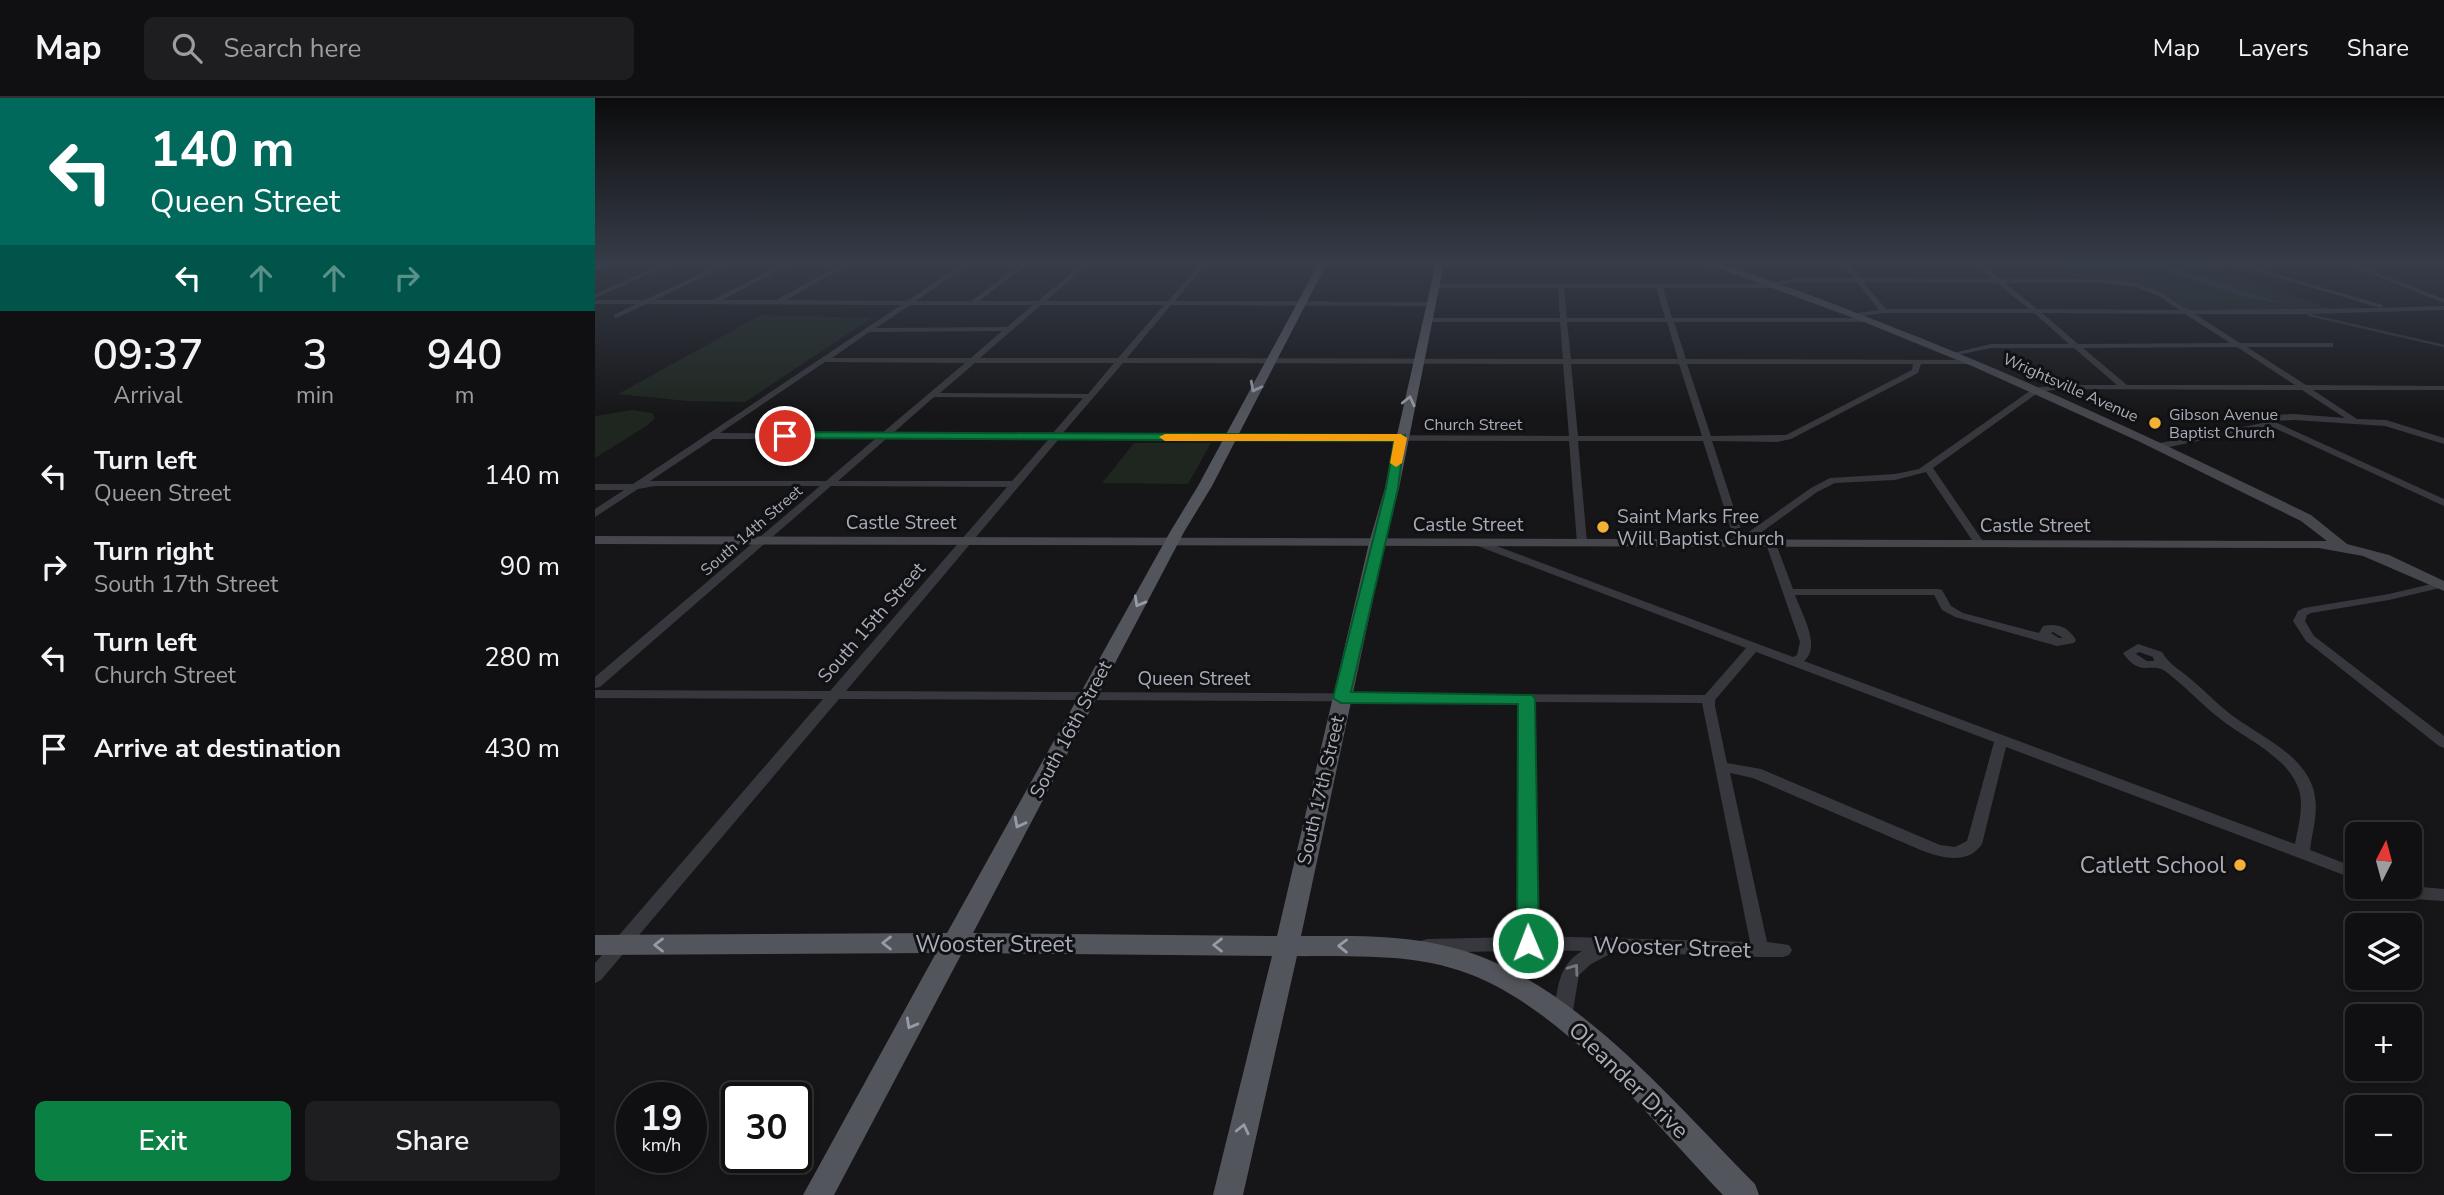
<!DOCTYPE html>
<meta charset="utf-8">
<style>
:root{--surface:#101012;--page:#1e1e20;--text:#f1f3f6;--muted:#9c9d9f;--line:#303032;--accent:#0b8043}
body{margin:0;font-family:"Nunito Sans",sans-serif;background:var(--page);color:var(--text);height:100vh;display:flex;flex-direction:column;font-size:26px;white-space:nowrap}
*{box-sizing:border-box;margin:0}
p{font-size:23px;color:var(--muted)}
.icon{flex:none;width:38px;height:38px;fill:none;stroke:currentColor;stroke-width:2;stroke-linecap:round;stroke-linejoin:round}
.map{position:relative;flex:1;overflow:hidden}
.sheet{display:flex;flex-direction:column;background:var(--surface);width:595px}
.sheet>*{flex:none}
.guide{background:#00695c;color:#fff;overflow:hidden}
.needle{width:46px;rotate:6deg}
.buttons{position:absolute;left:1750px;top:724px;display:grid;gap:14px}
.buttons a{display:grid;place-items:center;width:77px;height:77px;border-radius:10px;background:var(--surface);box-shadow:0 4px 10px #0003,0 0 0 2px var(--line);font-size:35px}
.speed{position:absolute;left:21px;top:984px;display:flex;gap:14px;font-size:35px;font-weight:700;text-align:center}
.speed>*{display:grid;place-content:center;width:91px;height:91px;border-radius:50%;background:var(--surface);box-shadow:0 4px 10px #0003,0 0 0 2px var(--line);line-height:1}
.speed small{font-size:18px;font-weight:400}
.speed .limit{border:4px solid #111;border-radius:10px;background:#fff;color:#111}
.pin{position:absolute;display:grid;place-items:center;width:60px;height:60px;color:#fff;margin:-30px;border:4px solid #fff;border-radius:50%;box-shadow:0 2px 7px #0007}
.me{position:absolute;width:77px;margin:-38px;rotate:359deg;stroke-linejoin:round;filter:drop-shadow(0 0 5px #0008)}
.turn{display:flex;align-items:center;gap:24px;height:147px;padding:0 35px;font-size:32px}
.turn .icon{width:91px;height:91px;stroke-width:2.5}
.turn b{display:block;font-size:49px;line-height:60px}
.lanes{display:flex;align-items:center;height:66px;padding:0 35px;background:#0003;justify-content:center;gap:35px;direction:ltr}
.lanes .off{opacity:.35}
.eta{display:flex;justify-content:space-evenly;align-items:center;height:119px;text-align:center}
.eta b{font-size:42px;font-weight:600;line-height:49px}
.cta{display:flex;gap:14px;margin-top:auto;padding:14px 35px}
.cta a{flex:1;height:80px;border-radius:10px;background:var(--accent);color:#fff;font-size:28px;font-weight:600;line-height:80px;text-align:center}
.cta a+a{background:var(--page);color:var(--text)}
ul{padding:0;list-style:none}
li{display:flex;align-items:center;gap:21px;height:91px;padding:0 35px}
li div{flex:1}
li b{display:block;font-size:26px}
li em{font-style:normal}
header{display:flex;align-items:center;gap:42px;box-sizing:border-box;height:98px;padding:0 35px;background:var(--surface);border-bottom:2px solid var(--line)}
header strong{font-size:33px}
nav{display:flex;gap:38px;margin-inline-start:auto;font-size:24px}
.search{width:490px;height:63px;background:var(--page);display:flex;align-items:center;gap:18px;box-sizing:border-box;padding:0 24px;border-radius:10px;color:var(--muted);font-size:26px}
main{display:flex;flex:1;min-height:0}
.map>svg:first-child{display:block}
</style>
<header>
<strong>Map</strong>
<div class="search"><svg class="icon" aria-label="search" viewBox="0 0 24 24"><circle cx="10" cy="10" r="6"/><path d="M15 15l6 6"/></svg>Search here</div>
<nav><a>Map</a><a>Layers</a><a>Share</a></nav>
</header>
<main>
<section class="sheet">
<div class="guide">
<div class="turn"><svg class="icon" aria-label="left" viewBox="0 0 24 24"><path d="M17 20v-9H6M10 6l-5 5 5 5"/></svg><div><b>140 m</b>Queen Street</div></div>
<div class="lanes"><svg class="icon" aria-label="left" viewBox="0 0 24 24"><path d="M17 20v-9H6M10 6l-5 5 5 5"/></svg><svg class="icon off" aria-label="ahead" viewBox="0 0 24 24"><path d="M12 20V5M6 11l6-6 6 6"/></svg><svg class="icon off" aria-label="ahead" viewBox="0 0 24 24"><path d="M12 20V5M6 11l6-6 6 6"/></svg><svg class="icon off" aria-label="right" viewBox="0 0 24 24"><path d="M7 20v-9h11M14 6l5 5-5 5"/></svg></div>
</div>
<div class="eta">
<div><b>09:37</b><p>Arrival</p></div>
<div><b>3</b><p>min</p></div>
<div><b>940</b><p>m</p></div>
</div>
<ul>
<li><svg class="icon" aria-label="left" viewBox="0 0 24 24"><path d="M17 20v-9H6M10 6l-5 5 5 5"/></svg><div><b>Turn left</b><p>Queen Street</p></div><em>140 m</em></li>
<li><svg class="icon" aria-label="right" viewBox="0 0 24 24"><path d="M7 20v-9h11M14 6l5 5-5 5"/></svg><div><b>Turn right</b><p>South 17th Street</p></div><em>90 m</em></li>
<li><svg class="icon" aria-label="left" viewBox="0 0 24 24"><path d="M17 20v-9H6M10 6l-5 5 5 5"/></svg><div><b>Turn left</b><p>Church Street</p></div><em>280 m</em></li>
<li><svg class="icon" aria-label="arrive" viewBox="0 0 24 24"><path d="M6 21V4h12l-3 4 3 4H6"/></svg><div><b>Arrive at destination</b></div><em>430 m</em></li>
</ul>
<div class="cta"><a>Exit</a><a>Share</a></div>
</section>
<div class="map">
<svg width="1849" height="1097" viewBox="0 0 1849 1097">
<rect width="100%" height="100%" fill="#161618"/>
<path fill="#1e261f" d="M1481 165H1601L1743 213H1591L1560 193 1542 187 1510 181H1483L1468 170H1491Z
M166 217 277 220 150 304 92 303 23 296Z
M37 312 57 315 60 320 53 327 0 360V318Z
M539 345H616L593 386 507 385Z"/>
<path fill="#2c353c" d="M1547 165H1565L1693 207 1650 199Z"/>
<g fill="none" stroke-linecap="round" stroke-linejoin="round">
<path stroke="#2c353c" stroke-width="2.5" d="M1714 217 1849 248"/>
<path fill="#37383d" fill-rule="evenodd" d="M71 165H78L0 200V196Z
M130 165H137L60 202H117L191 165H198L127 202H181L249 165H256L191 202 312 203 369 165H375L321 203H376L428 165H434L384 203H443L488 165H494L451 203H573L606 165H612L580 203 836 204 839 206 836 208 576 207 532 260 968 261 965 224H833L829 222 833 220H965L963 190H840L837 188 840 186H1173L1203 180H1258L1246 165H1252L1265 180 1398 181 1380 165H1386L1405 181H1509L1542 185 1568 196 1593 212 1785 210 1635 165H1643L1788 207 1787 210 1849 208V212L1713 216H1600L1645 245H1738V249H1652L1711 287 1849 288V292H1718L1762 321 1791 322 1849 340V346L1790 328 1699 322 1678 323 1849 401V408L1675 328 1565 351 1560 348 1565 345 1668 325 1672 318 1675 317 1699 316 1750 320 1707 292 1465 291 1444 294 1338 370 1390 446 1385 449 1381 448 1331 374 1300 382 1240 385 1222 394 1149 447H1141L1108 343H983L992 445 987 448 982 445 974 343 463 342 251 593 1110 597 1151 550 880 447 879 445 884 442 888 443 1198 559 1202 557 1205 544 1171 446 1176 443 1181 446 1198 491H1343L1347 492 1356 508 1368 515 1444 535 1448 528C1463 525 1473 529 1481 542L1479 545 1462 548 1360 519 1347 512 1339 497H1200C1206 514 1227 549 1209 563L1700 746C1703 730 1709 709 1704 692 1693 658 1650 641 1624 620 1605 605 1589 587 1570 573 1555 564 1545 580 1528 555L1543 546 1567 554C1574 567 1587 573 1598 583 1610 593 1621 605 1634 615 1663 638 1714 657 1720 699 1723 716 1717 735 1715 752L1762 770V782L1411 649 1387 746C1373 767 1348 760 1328 753L1158 680 1135 675 1172 844 1194 847 1197 852 1194 857 1188 859H1165L1019 854 996 866 984 877 977 918 974 924 968 926 962 924 959 918C962 892 963 867 987 853L950 852 832 855 826 853 823 848 826 843 832 841 924 839V604L244 601 6 882 0 885V865L228 601 0 600V592L235 593 412 389 236 388 5 589 0 590V579L225 388H60L43 391 0 419V411L29 392H0V386H38L306 207 52 206 21 220 19 219V217L41 206H0V202H49ZM1203 184H1262L1284 212 1256 216V218L1258 219 1289 215H1439L1474 246H1396L1354 256 1358 258 1396 250H1479L1522 287H1465L1439 290 1324 371 1300 376 1235 380 1216 390 1148 438 1117 343 1182 344 1196 341 1323 275 1326 266H1375L1379 264 1375 262 1091 261 1079 224H1267L1271 222 1267 220H1077L1068 190H1181L1183 187ZM1268 184 1402 185 1434 211H1291ZM1410 185H1509L1541 189 1564 198 1584 212 1442 211ZM969 190H1061L1070 220H972ZM315 207H438L412 229 281 230ZM446 207H569L523 260H385ZM1447 215 1590 216 1635 245 1483 246ZM972 224H1072L1083 261H976ZM407 233 376 260H237L274 234ZM1642 249 1700 287H1532L1488 250ZM230 264 370 265 286 336 125 335ZM380 265H519L493 296 345 295ZM528 265 968 266 974 338 467 336ZM976 266H1084L1107 338H983ZM1092 266H1318L1317 272 1191 337 1116 338ZM339 299 488 300 457 336H297ZM118 341H280L231 383H55ZM291 341 453 342 417 383H243ZM1458 534 1468 540H1464L1456 535ZM1161 554 1399 644 1372 743 1360 749 1345 747 1166 671 1132 665 1120 608V602ZM1544 554 1558 559 1559 563H1552L1541 556ZM938 604 1107 605 1155 844 941 838Z
M1750 165H1757L1849 201V205Z
M1849 483V489L1794 502 1716 515 1712 517 1710 523 1719 538 1849 638V650L1844 648 1711 543 1698 523 1703 513 1709 510 1794 496Z
M1815 788 1849 791V803L1818 801 1793 794 1791 789H1815Z"/>
<path fill="#45474d" fill-rule="evenodd" d="M10 165H20L0 173V168Z
M1109 165H1120C1177 182 1234 204 1290 226 1435 282 1576 349 1716 417L1752 446 1794 457 1849 483V493L1768 458 1724 450 0 446V438L1732 443 1706 423 1543 343 1377 268 1264 222Z"/>
<path fill="#53555c" fill-rule="evenodd" d="M724 165H732L617 388 589 434 378 835 682 838 774 445 790 390 841 165H849L804 390 790 445 706 838C758 838 809 836 859 850 976 880 1077 1003 1160 1086L1164 1097H1128C1056 1022 967 907 866 873 814 855 756 859 702 858L648 1097H618L677 858 367 855 239 1097H208L341 855 0 857V837L352 835 575 434 603 388Z"/>
</g>
<defs><path id="oneway-chevron" d="M-2-3.5L2.5 0L-2 3.5" fill="none" stroke-width="1.6" stroke-linecap="round" stroke-linejoin="round" transform="scale(1.75)"/></defs>
<g stroke="#979ba6">
<use href="#oneway-chevron" transform="translate(660 289) rotate(118)"/>
<use href="#oneway-chevron" transform="translate(814 303) rotate(-77)"/>
<use href="#oneway-chevron" transform="translate(544 504) rotate(119)"/>
<use href="#oneway-chevron" transform="translate(424 725) rotate(118)"/>
<use href="#oneway-chevron" transform="translate(292 845) rotate(180)"/>
<use href="#oneway-chevron" transform="translate(64 847) rotate(180)"/>
<use href="#oneway-chevron" transform="translate(623 847) rotate(-180)"/>
<use href="#oneway-chevron" transform="translate(748 848) rotate(-179)"/>
<use href="#oneway-chevron" transform="translate(316 926) rotate(119)"/>
<use href="#oneway-chevron" transform="translate(648 1031) rotate(-77)"/>
</g>
<use stroke="#757881" href="#oneway-chevron" transform="translate(979 871) rotate(-54)"/>
<linearGradient id="sky" x2="0" y2="1"><stop stop-color="#0c0c0d"/><stop offset="0.52" stop-color="#363c48"/><stop offset="1" stop-color="#363c48" stop-opacity="0"/></linearGradient>
<rect width="1849" height="318" fill="url(#sky)"/>
<path fill="#0b8043" stroke="#07532c" stroke-width="2" d="M190 334 810 337 803 390 756 594 937 597 940 601 944 845 941 852 933 854 925 852 922 845 923 606 746 605 738 600 791 390 799 343 186 340V335Z"/>
<path fill="#f59e0b" d="M806 336 812 340 807 365 801 369 795 365 799 343H570L564 339 570 336Z"/>
<g fill="#f2b134" stroke="#111113" stroke-width="2.5">
<circle cx="1560" cy="325" r="7"/>
<circle cx="1008" cy="429" r="7"/>
<circle cx="1645" cy="767" r="7"/>
</g>
<g text-anchor="middle" stroke-width="6" stroke-linejoin="round" paint-order="stroke">
<g font-size="16" fill="#a8adb8" stroke="#111113">
<text transform="translate(1476 289) rotate(24)" y="6">Wrightsville Avenue</text>
<text x="878" y="332">Church Street</text>
<text transform="translate(156 432) rotate(-41)" y="6">South 14th Street</text>
</g>
<g font-size="16" fill="#a8adb8" stroke="#111113" text-anchor="start">
<text x="1574" y="322">Gibson Avenue<tspan x="1574" dy="18">Baptist Church</tspan></text>
</g>
<g font-size="19" fill="#a8adb8" stroke="#111113" text-anchor="start">
<text x="1022" y="425">Saint Marks Free<tspan x="1022" dy="22">Will Baptist Church</tspan></text>
</g>
<g font-size="19" fill="#a8adb8" stroke="#111113">
<text x="306" y="431">Castle Street</text>
<text x="873" y="433">Castle Street</text>
<text x="1440" y="434">Castle Street</text>
<text transform="translate(276 524) rotate(-49)" y="7">South 15th Street</text>
<text x="599" y="587">Queen Street</text>
<text transform="translate(475 631) rotate(-62)" y="7">South 16th Street</text>
<text transform="translate(725 692) rotate(-77)" y="7">South 17th Street</text>
</g>
<g font-size="23" fill="#a8adb8" stroke="#111113" text-anchor="end">
<text x="1631" y="775">Catlett School</text>
</g>
<g font-size="23" fill="#a8adb8" stroke="#111113">
<text x="399" y="854">Wooster Street</text>
<text transform="translate(1077 849) rotate(2)" y="8">Wooster Street</text>
<text transform="translate(1034 982) rotate(44)" y="8">Oleander Drive</text>
</g>
</g>
</svg>
<div class="buttons">
<a><svg class="needle" viewBox="-14 -14 28 28"><path d="M0-13l5 13h-10z" fill="#e53935"/><path d="M0 13l5-13h-10z" fill="#9c9d9f"/></svg></a>
<a><svg class="icon" aria-label="layers" viewBox="0 0 24 24"><path d="M12 4l9 5-9 5-9-5zM3 14l9 5 9-5"/></svg></a>
<a>+</a>
<a>−</a>
</div>
<div class="speed"><div>19<small>km/h</small></div><div class="limit">30</div></div>
<div class="pin" style="left:190px;top:338px;background:#d93025"><svg class="icon" aria-label="arrive" viewBox="0 0 24 24"><path d="M6 21V4h12l-3 4 3 4H6"/></svg></div>
<svg class="me" style="left:933px;top:845px" viewBox="-20 -20 40 40"><circle r="17" fill="#0b8043" stroke="#fff" stroke-width="3"/><path d="M0-11L8 9 0 5-8 9z" fill="#fff"/></svg>
</div>
</main>
